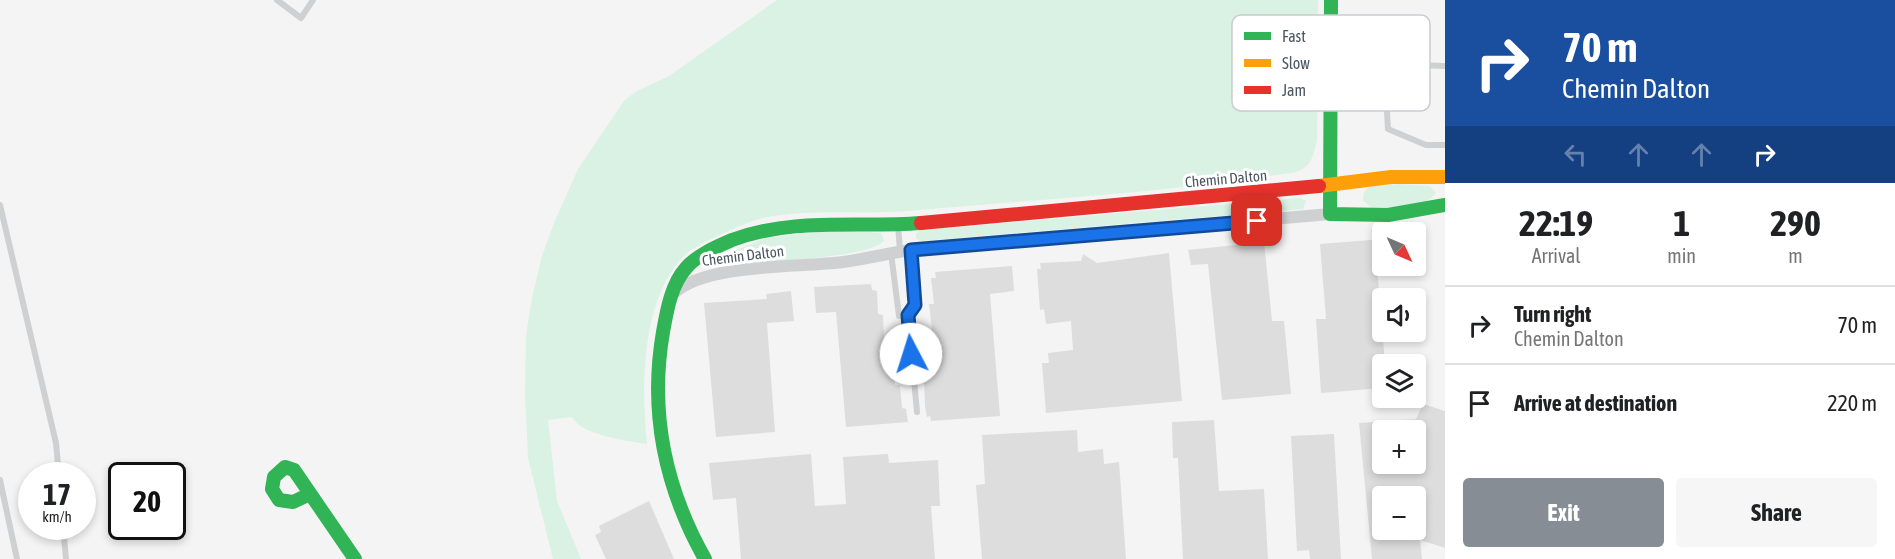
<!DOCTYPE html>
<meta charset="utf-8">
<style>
:root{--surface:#fff;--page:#f6f6f6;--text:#202124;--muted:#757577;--line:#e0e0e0;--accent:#868d94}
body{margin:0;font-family:"Asap Condensed",sans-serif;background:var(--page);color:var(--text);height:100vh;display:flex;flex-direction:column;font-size:22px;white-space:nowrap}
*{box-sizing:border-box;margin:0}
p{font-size:20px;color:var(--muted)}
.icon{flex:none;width:33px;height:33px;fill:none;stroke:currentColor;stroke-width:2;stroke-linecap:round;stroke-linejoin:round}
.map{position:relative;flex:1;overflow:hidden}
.details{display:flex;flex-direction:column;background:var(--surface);width:450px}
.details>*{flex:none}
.top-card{background:#1a4fa0;color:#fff;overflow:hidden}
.needle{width:39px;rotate:134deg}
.controls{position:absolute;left:1372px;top:222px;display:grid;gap:12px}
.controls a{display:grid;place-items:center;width:54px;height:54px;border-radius:6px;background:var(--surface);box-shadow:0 3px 9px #0003;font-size:30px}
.speed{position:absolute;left:18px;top:462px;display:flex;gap:12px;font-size:30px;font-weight:700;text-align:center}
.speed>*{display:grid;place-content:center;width:78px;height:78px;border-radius:50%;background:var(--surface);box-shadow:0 3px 9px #0003;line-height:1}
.speed small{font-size:15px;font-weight:400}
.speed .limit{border:3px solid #111;border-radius:9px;background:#fff;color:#111}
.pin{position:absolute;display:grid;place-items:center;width:51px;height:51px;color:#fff;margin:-26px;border-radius:12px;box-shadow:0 3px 9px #0006}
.me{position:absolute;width:66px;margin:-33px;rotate:355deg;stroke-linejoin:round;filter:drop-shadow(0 0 4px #0008)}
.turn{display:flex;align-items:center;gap:21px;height:126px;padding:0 18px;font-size:27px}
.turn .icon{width:78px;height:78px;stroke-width:2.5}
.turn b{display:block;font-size:42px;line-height:51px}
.lanes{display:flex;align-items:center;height:57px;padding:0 18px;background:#0003;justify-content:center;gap:30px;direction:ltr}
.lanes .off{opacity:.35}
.eta{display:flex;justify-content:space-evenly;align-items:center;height:102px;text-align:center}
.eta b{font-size:36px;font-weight:700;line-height:42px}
.primary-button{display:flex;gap:12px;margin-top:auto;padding:12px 18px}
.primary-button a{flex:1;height:69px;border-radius:6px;background:var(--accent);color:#fff;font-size:24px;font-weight:700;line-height:69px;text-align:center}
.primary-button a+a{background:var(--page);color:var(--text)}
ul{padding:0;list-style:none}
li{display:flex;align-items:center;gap:18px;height:78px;padding:0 18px;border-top:2px solid var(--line)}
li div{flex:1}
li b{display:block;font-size:22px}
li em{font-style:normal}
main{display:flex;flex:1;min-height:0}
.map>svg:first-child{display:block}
</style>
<main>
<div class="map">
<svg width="1445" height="559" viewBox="0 0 1445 559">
<rect width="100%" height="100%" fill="#f4f4f4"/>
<path fill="#d9f2e3" d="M777 0H1318L1317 140C1313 158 1311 169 1291 173 1258 177 1225 182 1192 186 1098 197 1003 202 908 211 860 215 811 208 763 218 748 221 697 244 686 254 641 296 641 387 647 444 628 441 581 435 572 417L548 420 557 501 581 559H553L528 458 525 393 526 335 532 298 542 256 554 223 578 169 624 101 635 92 669 76Z
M1400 184 1430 186 1436 193C1426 208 1388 208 1371 208L1363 200 1364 192 1369 187Z
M1300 198 1306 201 1303 209 922 241 916 239V234L920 230Z
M838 230 881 233 884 241C866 260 737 263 704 266L703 264 765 238Z"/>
<path fill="#ddddde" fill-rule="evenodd" d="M1383 239V252L1376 253 1385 364H1383V388L1321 393 1316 319H1326L1320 244Z
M1264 242 1272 321H1284L1291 394 1222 400 1208 264 1191 265 1188 250Z
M1169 253 1182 401 1046 413 1042 363H1049L1048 353 1073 350 1071 321 1046 324 1044 309 1040 310 1037 269H1041L1040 263 1081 261 1083 254 1097 263Z
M1012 266 1014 291 990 294 1000 416 931 421 930 416 927 417 925 406 924 381 928 380 926 330 932 329 929 304H934L931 278H936L935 272Z
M871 284 872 290 877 291 878 314 883 315 884 338H888L890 359 894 360 895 385H900L902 408 906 409 908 422 846 427 836 312 816 313 814 287Z
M791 291 794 321 767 323 775 432 716 437 704 303 767 299 766 294Z
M1423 404 1445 411V548L1420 540 1422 559H1372L1359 423 1416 419ZM1383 430H1420L1423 464H1383ZM1383 496H1416V530H1383Z
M1214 420 1219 491 1264 489 1268 559H1183L1178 458H1173L1172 422Z
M1077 430 1078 452 1103 449 1104 464 1119 462 1126 559H982L976 485 985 484 982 435Z
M1334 434 1341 559H1310L1309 550 1297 551 1291 436Z
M811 454 815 506 846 504 843 457 888 454 889 463 938 460 940 506H931L935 559H741L736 498 713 500 709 463Z
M649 501 674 559H606L595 535 601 532 599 526Z"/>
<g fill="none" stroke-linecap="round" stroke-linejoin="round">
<path stroke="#ced0d2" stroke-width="6" d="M277 0 301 18 313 0
M1331 62 1445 66
M1384 64 1388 129 1426 145H1445
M0 205 56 443 59 476
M898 225 900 251
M891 253 899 316 908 315 915 305 911 250
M908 315 917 412
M0 480 17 559
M63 526 66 559"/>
<path stroke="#ced0d2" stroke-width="12" d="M674 293C707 263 797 268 843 262 866 259 888 253 911 250L1330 214"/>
<path stroke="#30b455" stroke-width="14" d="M1331 0 1330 214 1388 215 1445 205
M310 494 293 502 279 500 272 489 274 477 285 467 294 470 355 559
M705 559C665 488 649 413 663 332 667 310 671 285 686 268 697 255 716 247 732 240 793 217 858 228 921 223"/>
<path stroke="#ff9f0a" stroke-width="14" d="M1319 186 1391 177H1445"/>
<path stroke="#e5322d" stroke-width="14" d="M921 223 1319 186"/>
</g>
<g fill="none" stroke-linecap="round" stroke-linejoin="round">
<g stroke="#114b97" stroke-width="15">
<path id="route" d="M911 354 908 315 915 305 911 250 1257 221"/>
</g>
<use href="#route" stroke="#1a73e8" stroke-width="10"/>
</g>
<g text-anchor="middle" stroke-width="6" stroke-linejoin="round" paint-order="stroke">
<g font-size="15" fill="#4a5661" stroke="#fff">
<text transform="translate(1226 179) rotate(-5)" y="5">Chemin Dalton</text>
<text transform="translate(743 256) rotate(-7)" y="5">Chemin Dalton</text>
</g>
</g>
<rect x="1232" y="15" width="198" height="96" rx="9" fill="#fff" stroke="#c9ccd0" stroke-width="1.5"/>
<rect x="1244" y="32" width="27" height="8" fill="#30b455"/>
<rect x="1244" y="59" width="27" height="8" fill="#ff9f0a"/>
<rect x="1244" y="86" width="27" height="8" fill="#e5322d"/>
<g font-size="16" fill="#4a5661">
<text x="1282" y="42">Fast</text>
<text x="1282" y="69">Slow</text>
<text x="1282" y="96">Jam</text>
</g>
</svg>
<div class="controls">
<a><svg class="needle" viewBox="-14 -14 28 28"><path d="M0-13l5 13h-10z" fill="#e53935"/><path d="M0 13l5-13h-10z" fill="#757577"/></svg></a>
<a><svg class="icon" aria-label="sound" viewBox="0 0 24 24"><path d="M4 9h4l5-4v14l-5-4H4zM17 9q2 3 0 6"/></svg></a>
<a><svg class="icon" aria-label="layers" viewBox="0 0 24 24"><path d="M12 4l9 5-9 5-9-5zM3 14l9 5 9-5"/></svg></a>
<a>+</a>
<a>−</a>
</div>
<div class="speed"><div>17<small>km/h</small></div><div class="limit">20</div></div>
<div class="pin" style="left:1257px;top:221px;background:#d93025"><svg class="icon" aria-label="arrive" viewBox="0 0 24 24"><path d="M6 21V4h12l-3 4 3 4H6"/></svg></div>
<svg class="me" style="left:911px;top:354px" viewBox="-20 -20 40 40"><circle r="19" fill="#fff"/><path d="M0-13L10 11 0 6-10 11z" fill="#1a73e8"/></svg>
</div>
<section class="details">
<div class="top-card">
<div class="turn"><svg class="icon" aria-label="right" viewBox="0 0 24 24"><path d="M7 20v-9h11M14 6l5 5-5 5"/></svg><div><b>70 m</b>Chemin Dalton</div></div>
<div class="lanes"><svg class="icon off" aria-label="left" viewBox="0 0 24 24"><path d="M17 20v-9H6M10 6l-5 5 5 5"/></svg><svg class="icon off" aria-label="ahead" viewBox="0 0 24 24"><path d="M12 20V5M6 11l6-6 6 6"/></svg><svg class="icon off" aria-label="ahead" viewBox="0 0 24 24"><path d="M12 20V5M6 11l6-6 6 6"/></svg><svg class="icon" aria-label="right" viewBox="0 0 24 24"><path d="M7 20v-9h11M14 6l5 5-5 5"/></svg></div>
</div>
<div class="eta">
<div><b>22:19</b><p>Arrival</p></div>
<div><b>1</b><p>min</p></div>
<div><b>290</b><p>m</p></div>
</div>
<ul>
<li><svg class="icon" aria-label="right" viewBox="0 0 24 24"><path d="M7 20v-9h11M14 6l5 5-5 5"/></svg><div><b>Turn right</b><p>Chemin Dalton</p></div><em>70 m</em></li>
<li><svg class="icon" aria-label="arrive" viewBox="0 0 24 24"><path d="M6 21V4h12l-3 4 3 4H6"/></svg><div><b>Arrive at destination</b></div><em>220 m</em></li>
</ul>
<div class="primary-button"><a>Exit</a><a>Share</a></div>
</section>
</main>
